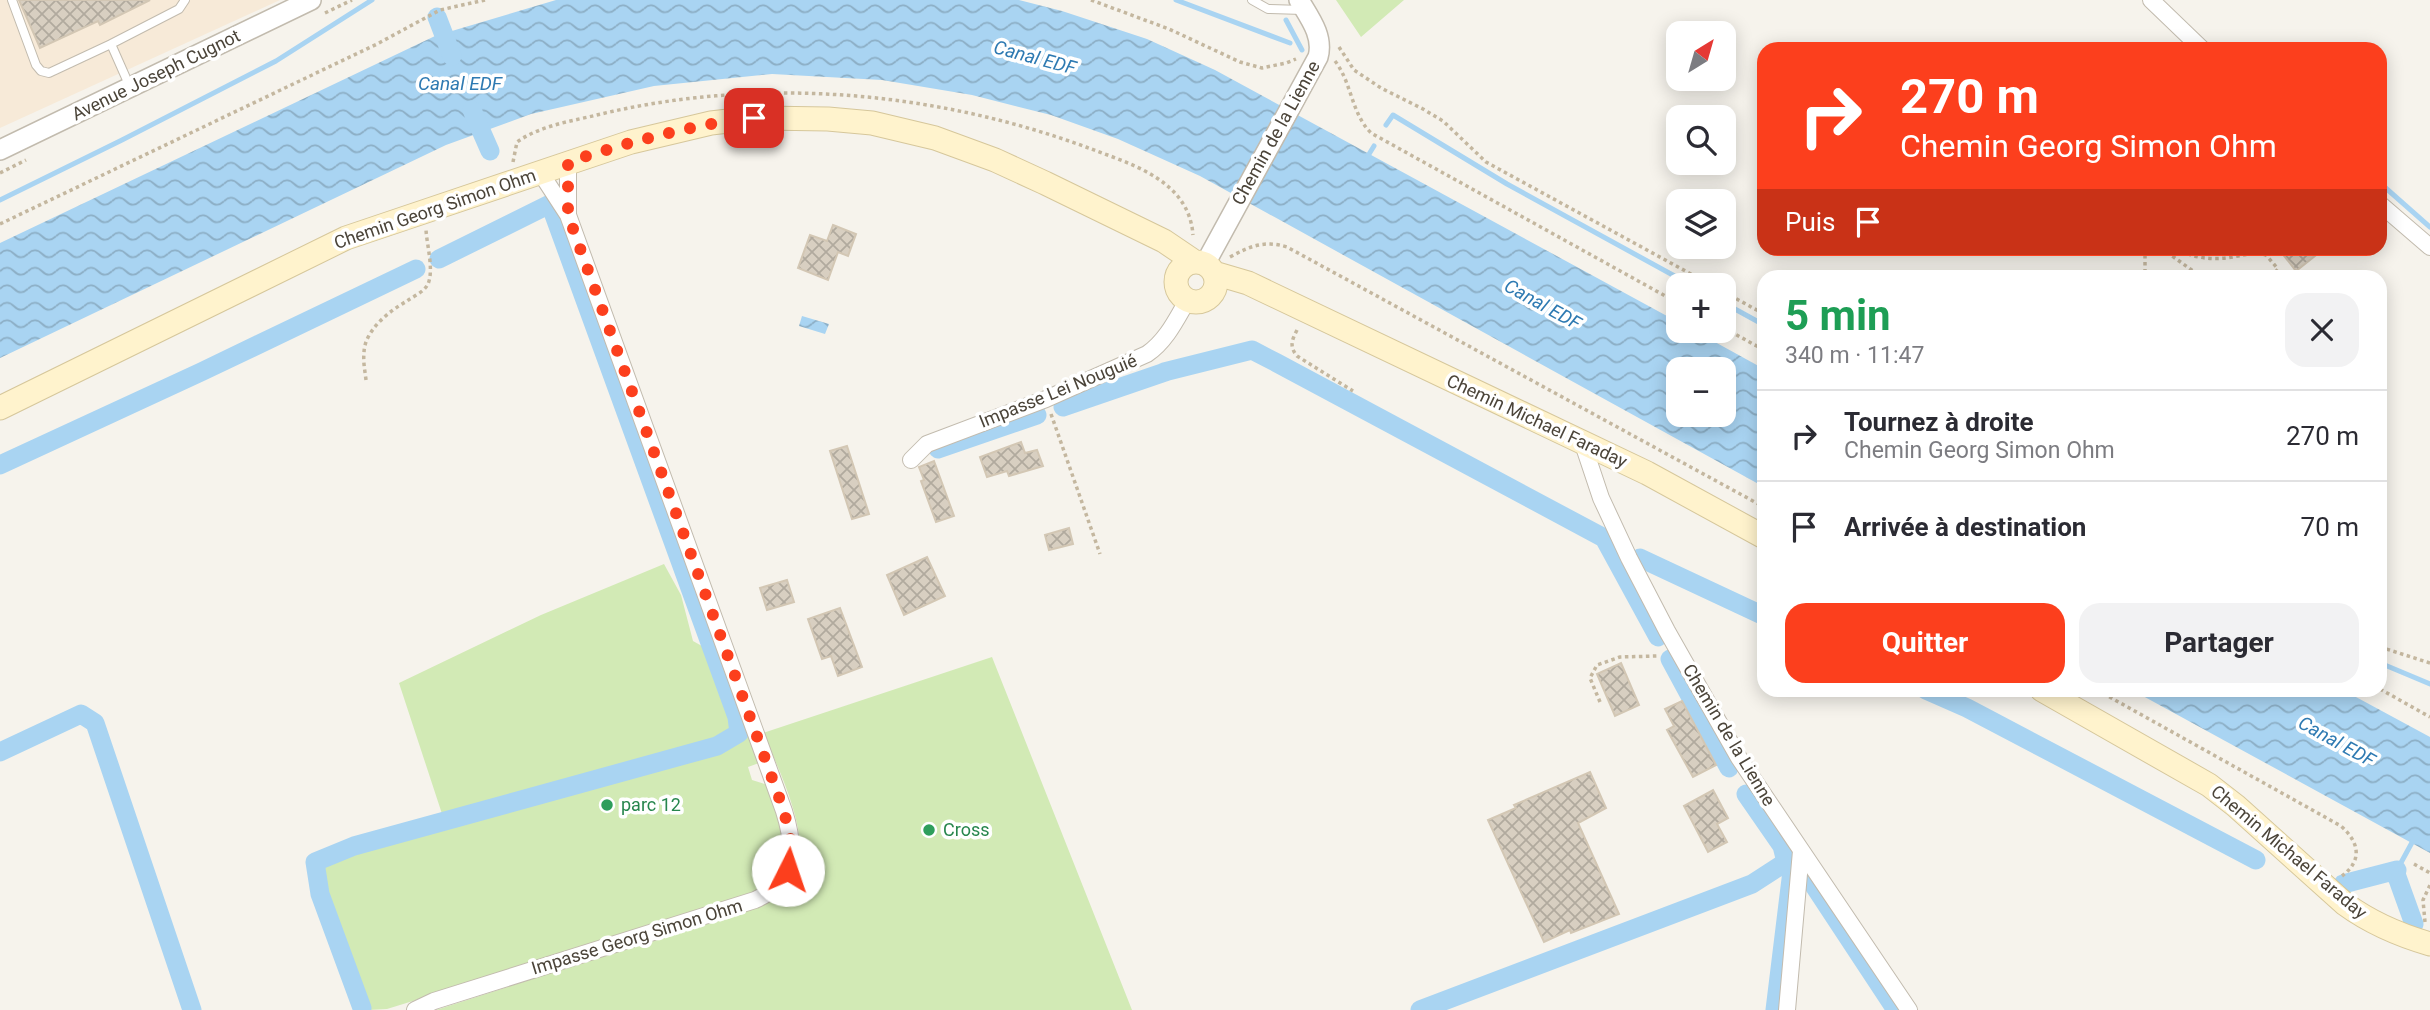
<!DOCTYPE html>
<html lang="fr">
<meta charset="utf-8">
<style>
:root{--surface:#fff;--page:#f2f2f3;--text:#2b2b33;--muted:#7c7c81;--line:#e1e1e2;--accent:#fc3f1d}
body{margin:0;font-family:Roboto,sans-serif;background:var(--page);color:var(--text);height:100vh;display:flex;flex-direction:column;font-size:26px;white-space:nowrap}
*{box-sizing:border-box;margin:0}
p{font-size:23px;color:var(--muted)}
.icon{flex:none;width:38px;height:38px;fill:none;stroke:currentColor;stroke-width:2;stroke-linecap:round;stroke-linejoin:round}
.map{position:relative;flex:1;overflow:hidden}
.side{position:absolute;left:1757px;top:270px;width:630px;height:427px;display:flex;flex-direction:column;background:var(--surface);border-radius:21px;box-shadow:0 4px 18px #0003}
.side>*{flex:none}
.guide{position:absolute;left:1757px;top:42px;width:630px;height:214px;border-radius:21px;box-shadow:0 4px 18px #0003;background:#fc3f1d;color:#fff;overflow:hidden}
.needle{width:46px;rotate:37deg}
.tools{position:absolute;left:1666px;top:21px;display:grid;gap:14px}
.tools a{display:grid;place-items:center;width:70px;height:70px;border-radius:14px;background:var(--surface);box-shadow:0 4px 18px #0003;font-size:35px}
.pin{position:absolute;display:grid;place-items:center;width:60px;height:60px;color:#fff;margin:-30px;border-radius:14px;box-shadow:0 4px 10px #0006}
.me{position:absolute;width:77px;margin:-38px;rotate:4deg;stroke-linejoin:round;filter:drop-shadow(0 0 5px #0008)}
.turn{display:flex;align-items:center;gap:24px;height:147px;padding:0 28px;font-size:32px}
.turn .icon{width:91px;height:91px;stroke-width:2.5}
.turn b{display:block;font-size:49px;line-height:60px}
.then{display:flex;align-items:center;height:66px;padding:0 28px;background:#0003;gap:14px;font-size:26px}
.round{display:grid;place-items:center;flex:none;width:74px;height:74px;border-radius:21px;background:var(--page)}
.overview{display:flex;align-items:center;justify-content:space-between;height:119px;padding:0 28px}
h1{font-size:42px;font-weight:700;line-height:52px;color:#1e9e55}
.primary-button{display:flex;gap:14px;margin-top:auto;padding:14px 28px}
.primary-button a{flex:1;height:80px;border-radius:21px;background:var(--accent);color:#fff;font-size:28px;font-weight:700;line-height:80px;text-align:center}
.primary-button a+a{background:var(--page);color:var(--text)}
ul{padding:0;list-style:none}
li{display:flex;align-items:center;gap:21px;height:91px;padding:0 28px;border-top:2px solid var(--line)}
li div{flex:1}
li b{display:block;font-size:26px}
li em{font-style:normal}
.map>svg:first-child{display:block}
</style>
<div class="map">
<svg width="2430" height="1010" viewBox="0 0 2430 1010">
<defs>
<pattern id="water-waves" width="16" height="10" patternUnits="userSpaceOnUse" patternTransform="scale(1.75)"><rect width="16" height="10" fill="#a9d4f2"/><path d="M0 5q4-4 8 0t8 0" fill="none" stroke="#8caec5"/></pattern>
<pattern id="building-cross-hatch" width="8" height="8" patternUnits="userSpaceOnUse" patternTransform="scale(1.75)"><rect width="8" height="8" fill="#d8cfc1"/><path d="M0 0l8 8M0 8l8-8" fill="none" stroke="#b1aa9e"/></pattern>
</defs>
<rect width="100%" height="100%" fill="#f6f3ec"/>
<path fill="#f7ead8" d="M0 0H280L0 128Z"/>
<path fill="#d2eab5" d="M1336 0H1404L1361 37Z
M664 564 681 595 693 641 716 654 759 763 748 767 752 780 768 785C777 813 798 854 774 881 770 886 762 891 757 895L387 1009 368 1010 319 865 446 826 399 683 541 615Z
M992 657 1132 1010H436L737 913C752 906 774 900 786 890 823 857 779 770 763 733Z"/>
<path fill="url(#water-waves)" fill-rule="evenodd" d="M556 0H1019L1062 11 1147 39 1215 70 1678 322V331H1695L1764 369V487L1200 176 1118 139 1051 115 972 95 882 80 772 74 654 86 531 114 446 145 0 358V243L435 36ZM1678 369H1724V415H1678Z
M802 316 829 324 825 334 799 326Z
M2132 690H2343L2430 737V853Z"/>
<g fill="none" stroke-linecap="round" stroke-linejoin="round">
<path stroke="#a9d4f2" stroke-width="5" d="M1176 0 1290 43
M1286 20 1302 50
M1386 125 1393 115 1507 184 1691 285
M1366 159 1374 146
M2380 183 2430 227
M0 200 122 140 276 61 372 0
M1724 303 1764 325
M2380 663 2430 684
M2397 870 2415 837"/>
<path stroke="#a9d4f2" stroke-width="19" d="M437 17 452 56
M472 110 490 151
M1164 372 1252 350 1277 363 1604 538 1658 637
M1063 407 1168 371
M938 449 1037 415
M0 465 201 372 416 269
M1640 558 1764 616
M1670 659 1729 768
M1926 690 1967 708 2256 860
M0 752 81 714 95 723 192 1010
M1807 875 1896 1010
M2343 884 2397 870 2396 874 2414 924
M362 1008 320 894 315 862 354 846 717 746 739 733 737 717 550 204 439 259
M1420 1010 1752 884 1786 862 1782 846 1746 794
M1775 1010 1792 871 1786 862"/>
</g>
<path fill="url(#building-cross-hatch)" stroke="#d3c7b4" stroke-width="2" d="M19 0H150L100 25 98 21 40 48Z
M833 225 856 234 848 256 838 252 828 280 798 268 810 235 827 241Z
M2278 248H2325L2296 271Z
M1021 442 1025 453 1037 450 1043 466 1009 476 1007 471 987 477 980 457Z
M847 446 869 514 852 519 830 451Z
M934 461 954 516 936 522 921 481 924 480 919 467Z
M1069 528 1073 544 1049 550 1045 535Z
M927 557 945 596 904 615 887 575Z
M787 580 794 602 767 610 760 588Z
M840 608 862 667 838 676 831 656 822 659 808 619Z
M1621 663 1639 705 1615 716 1597 674Z
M1682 701 1716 765 1693 777 1667 730 1674 726 1665 709Z
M1590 772 1606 808 1578 823 1619 914 1571 933 1570 930 1544 942 1488 820 1516 808 1514 805Z
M1713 790 1728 818 1717 824 1727 842 1708 852 1684 806Z"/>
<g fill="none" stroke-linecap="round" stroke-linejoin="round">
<g stroke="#c2bbae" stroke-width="10">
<path id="service" d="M12 0 36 65 41 71 49 73 111 44
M1252 0 1268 9 1303 10
M130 87 111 44 179 9 185 0"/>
</g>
<g stroke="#c2bbae" stroke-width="18">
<path id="minor" d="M2151 0 2202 49
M568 162V215
M2380 204 2430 247
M1582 441 1601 498 1629 558 1667 631 1739 758 1909 1010
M911 460 927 444 1046 399 1147 354C1166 341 1176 320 1187 301
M415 1010 434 1001 755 900C797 881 796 849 784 811L568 215 540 172
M1787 1010 1801 851"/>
</g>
<g stroke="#c2bbae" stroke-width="22">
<path id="tertiary" d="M0 150 311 0
M1205 264 1318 57C1324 36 1309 17 1299 0"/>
</g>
<g stroke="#d6c79b" stroke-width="25">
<path id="secondary" d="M1176 282a20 20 0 1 1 40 0a20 20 0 1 1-40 0Z
M1214 273 1248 283 1647 473 1764 537
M0 408 346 238 631 142 711 123 754 118 828 119 872 123 935 138 995 160 1045 183 1164 241 1195 262
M2042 690 2209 785 2236 806 2345 904C2371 923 2399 935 2430 944"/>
</g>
<path stroke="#c4b79f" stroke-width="3.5" stroke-dasharray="3.5 3.5" stroke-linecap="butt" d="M1091 0 1169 29 1240 62 1262 68 1286 63 1296 59
M325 13 352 0
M1339 47 1354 70 1381 88 1423 109 1443 121 1486 162 1711 285
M1335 61C1352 83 1351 113 1371 133L1678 303
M513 162 517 142C541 125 573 121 601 114 761 76 933 91 1086 147 1131 164 1189 180 1193 235
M0 173 26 160
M0 224 377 44 440 10 485 0
M2145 248V276
M2161 248 2200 276
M2175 248C2190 257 2209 260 2226 258 2240 256 2253 252 2266 255L2278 269 2272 276
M1230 257C1250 246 1265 240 1287 247L1764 507
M1724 292 1764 314
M1724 328 1764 350
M1297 330C1292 340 1289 346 1297 356L1353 391
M366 380C365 371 363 362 364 353 364 331 389 311 407 301 414 296 424 292 428 284 434 270 427 246 426 230
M1051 414 1100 554
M2380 647 2430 663
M2380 689 2430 717
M2097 690 2341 826C2359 842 2363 860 2342 876
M1600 702 1590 678 1597 665 1620 657 1657 656
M2414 864 2430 873
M2425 922 2423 900 2430 885"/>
<use href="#service" stroke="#fff" stroke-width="8"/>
<use href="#minor" stroke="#fff" stroke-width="16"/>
<use href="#tertiary" stroke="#fff" stroke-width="19"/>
<use href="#secondary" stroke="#fff3cd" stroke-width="23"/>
</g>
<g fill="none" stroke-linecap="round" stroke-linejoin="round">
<path stroke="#fc3f1d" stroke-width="12" stroke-dasharray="0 21.6" d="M754 118C689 125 630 142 568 162V215L784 811 792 846 788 870"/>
</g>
<g fill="#2e9e5b" stroke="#fff" stroke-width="2.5">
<circle cx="607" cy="805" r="7"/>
<circle cx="929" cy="830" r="7"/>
</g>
<g text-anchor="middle" stroke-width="7" stroke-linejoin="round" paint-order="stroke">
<g font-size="18" fill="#4b4439" stroke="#fff">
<text transform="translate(156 75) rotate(-26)" y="6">Avenue Joseph Cugnot</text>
<text transform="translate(1276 133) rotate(-61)" y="6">Chemin de la Lienne</text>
<text transform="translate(435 209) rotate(-19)" y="6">Chemin Georg Simon Ohm</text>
<text transform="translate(1058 391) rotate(-22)" y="6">Impasse Lei Nouguié</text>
<text transform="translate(1537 421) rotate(25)" y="6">Chemin Michael Faraday</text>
<text transform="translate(1729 735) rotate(59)" y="6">Chemin de la Lienne</text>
<text transform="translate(2289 852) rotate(40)" y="6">Chemin Michael Faraday</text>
<text transform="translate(637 937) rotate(-17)" y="6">Impasse Georg Simon Ohm</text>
</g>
<g font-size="18" fill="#27864d" stroke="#fff" text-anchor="start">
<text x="621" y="811">parc 12</text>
<text x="943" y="836">Cross</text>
</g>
<g font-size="19" font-style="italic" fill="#2e7ab2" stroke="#fff">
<text transform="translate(1035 57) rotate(15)" y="7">Canal EDF</text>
<text x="460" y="90">Canal EDF</text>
<text transform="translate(1543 304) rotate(29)" y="7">Canal EDF</text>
<text transform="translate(2337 741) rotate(29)" y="7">Canal EDF</text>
</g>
</g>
</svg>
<div class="tools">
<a><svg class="needle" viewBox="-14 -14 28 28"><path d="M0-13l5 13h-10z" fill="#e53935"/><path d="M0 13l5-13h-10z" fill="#7c7c81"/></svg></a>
<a><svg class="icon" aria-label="search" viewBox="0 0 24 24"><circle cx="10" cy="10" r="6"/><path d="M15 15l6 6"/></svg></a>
<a><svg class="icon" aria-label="layers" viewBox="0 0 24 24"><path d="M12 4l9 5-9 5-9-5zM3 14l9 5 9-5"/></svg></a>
<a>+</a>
<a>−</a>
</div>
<div class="pin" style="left:754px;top:118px;background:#d93025"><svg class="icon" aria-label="arrive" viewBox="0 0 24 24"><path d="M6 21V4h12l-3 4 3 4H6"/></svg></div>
<svg class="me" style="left:788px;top:870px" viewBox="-20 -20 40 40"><circle r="19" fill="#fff"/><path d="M0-13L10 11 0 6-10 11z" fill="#fc3f1d"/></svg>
<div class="guide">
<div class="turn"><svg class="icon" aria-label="right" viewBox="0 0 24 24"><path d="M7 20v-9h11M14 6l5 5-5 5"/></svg><div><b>270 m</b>Chemin Georg Simon Ohm</div></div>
<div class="then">Puis<svg class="icon" aria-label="arrive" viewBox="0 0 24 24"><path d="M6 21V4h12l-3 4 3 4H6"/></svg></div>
</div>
<section class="side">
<div class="overview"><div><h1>5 min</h1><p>340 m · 11:47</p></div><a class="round"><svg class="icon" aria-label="close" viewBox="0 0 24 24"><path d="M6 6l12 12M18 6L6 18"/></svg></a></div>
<ul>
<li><svg class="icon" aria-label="right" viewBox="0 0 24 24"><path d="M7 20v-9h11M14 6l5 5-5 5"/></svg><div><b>Tournez à droite</b><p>Chemin Georg Simon Ohm</p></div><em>270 m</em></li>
<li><svg class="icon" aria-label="arrive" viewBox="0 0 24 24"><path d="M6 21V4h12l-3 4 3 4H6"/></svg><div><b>Arrivée à destination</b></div><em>70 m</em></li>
</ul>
<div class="primary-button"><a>Quitter</a><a>Partager</a></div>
</section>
</div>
